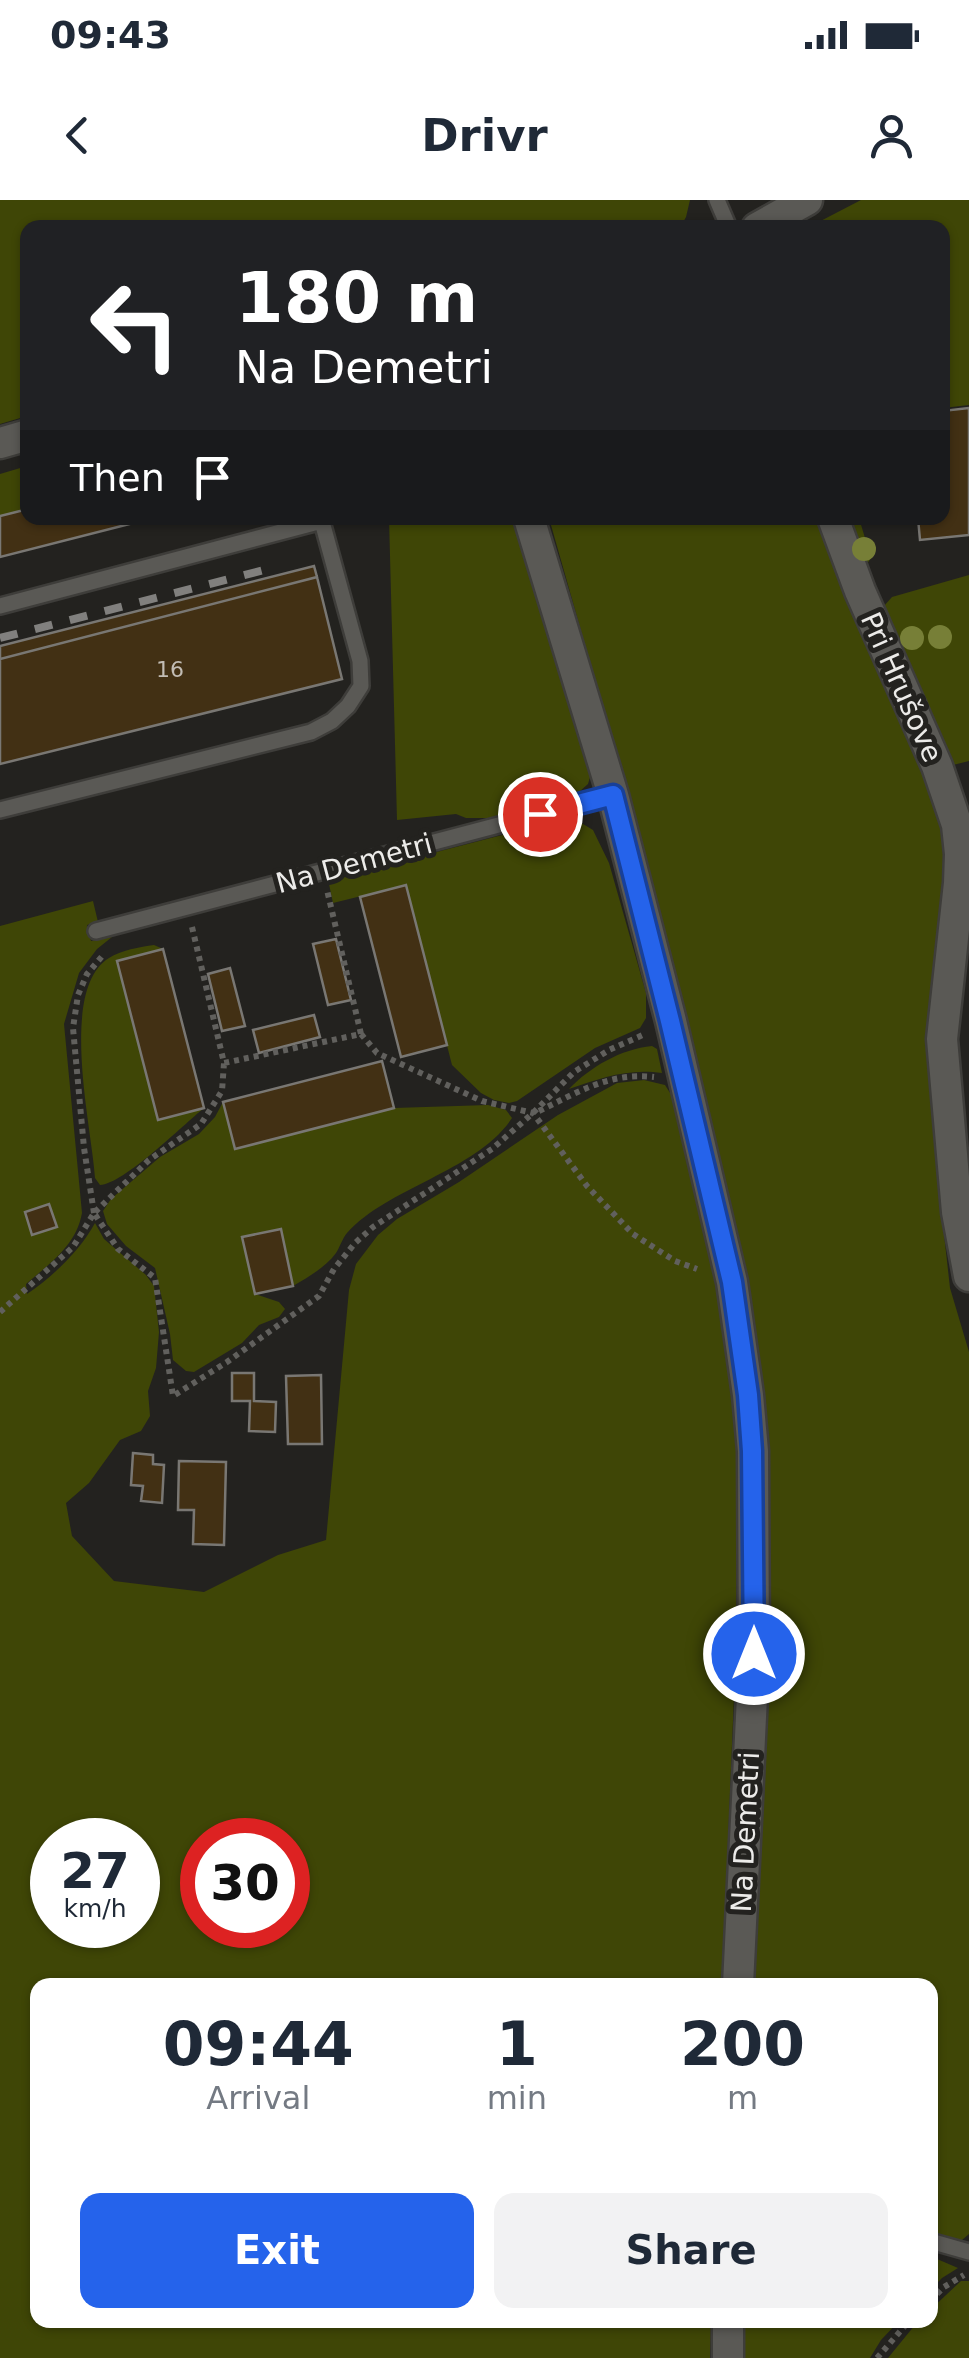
<!DOCTYPE html>
<meta charset="utf-8">
<style>
:root{--surface:#fff;--page:#f2f2f3;--text:#1f2937;--muted:#747a83;--accent:#2563eb}
body{margin:0;font-family:"DejaVu Sans",sans-serif;background:var(--page);color:var(--text);height:100vh;display:flex;flex-direction:column;font-size:38px;white-space:nowrap}
*{box-sizing:border-box;margin:0}
p{font-size:32px;color:var(--muted)}
.icon{flex:none;width:55px;height:55px;fill:none;stroke:currentColor;stroke-width:2;stroke-linecap:round;stroke-linejoin:round}
.map{position:relative;flex:1;overflow:hidden}
.sheet{position:absolute;left:30px;top:1778px;width:908px;height:350px;display:flex;flex-direction:column;background:var(--surface);border-radius:20px;box-shadow:0 2px 8px #0004}
.sheet>*{flex:none}
.guide{position:absolute;left:20px;top:20px;width:930px;height:305px;border-radius:20px;box-shadow:0 2px 8px #0004;background:#202124;color:#fff;overflow:hidden}
.speed{position:absolute;left:30px;top:1618px;display:flex;gap:20px;font-size:50px;font-weight:700;text-align:center}
.speed>*{display:grid;place-content:center;width:130px;height:130px;border-radius:50%;background:var(--surface);box-shadow:0 2px 8px #0004;line-height:1}
.speed small{font-size:25px;font-weight:400}
.speed .limit{border:15px solid #d22;background:#fff;color:#111}
.pin{position:absolute;display:grid;place-items:center;width:85px;height:85px;color:#fff;margin:-42px;border:5px solid #fff;border-radius:50%;box-shadow:0 2px 10px #0007}
.me{position:absolute;width:110px;margin:-55px;rotate:0deg;stroke-linejoin:round;filter:drop-shadow(0 0 8px #0008)}
.turn{display:flex;align-items:center;gap:35px;height:210px;padding:0 50px;font-size:45px}
.turn .icon{width:130px;height:130px;stroke-width:2.5}
.turn b{display:block;font-size:70px;line-height:85px}
.then{display:flex;align-items:center;height:95px;padding:0 50px;background:#0003;gap:20px;font-size:38px}
.eta{display:flex;justify-content:space-evenly;align-items:center;height:170px;text-align:center}
.eta b{font-size:60px;font-weight:700;line-height:70px}
.primary-button{display:flex;gap:20px;margin-top:auto;padding:20px 50px}
.primary-button a{flex:1;height:115px;border-radius:20px;background:var(--accent);color:#fff;font-size:40px;font-weight:700;line-height:115px;text-align:center}
.primary-button a+a{background:var(--page);color:var(--text)}
.status{display:flex;justify-content:space-between;align-items:center;height:70px;padding:0 50px;background:var(--surface);direction:ltr}
.status svg{height:28px;fill:currentColor}
header{display:flex;justify-content:space-between;align-items:center;height:130px;padding:0 50px;background:var(--surface);font-size:45px;font-weight:700}
.map>svg:first-child{display:block}
</style>
<div class="status"><b>09:43</b><svg viewBox="0 0 49 12"><path d="M0 12V9h3v3zM5 12V6h3v6zM10 12V3h3v9zM15 12V0h3v12zM26 1h20v11H26zM47 4h2v5h-2z"/></svg></div>
<header><svg class="icon" aria-label="back" viewBox="0 0 24 24"><path d="M15 5l-7 7 7 7"/></svg>Drivr<svg class="icon" aria-label="person" viewBox="0 0 24 24"><circle cx="12" cy="8" r="4"/><path d="M4 21q1-7 8-7t8 7"/></svg></header>
<div class="map">
<svg width="969" height="2158" viewBox="0 0 969 2158">
<rect width="100%" height="100%" fill="#23221f"/>
<path fill="#3f4606" fill-rule="evenodd" d="M0 0H690L686 17 680 28H28L27 216 0 224Z
M861 0H969V205L943 208 942 28 809 27Z
M27 266V309L0 316V274Z
M389 318H517L591 574 588 584 571 599 492 618H466L456 614 397 620Z
M549 318H825L948 627 933 837 941 1007 950 1088 969 1152V2034L955 2046 930 2036V1785H750L766 1257 764 1192 748 1083 685 822 627 593Z
M842 318H859L871 358 867 364 861 365Z
M969 375V561L949 566 882 413 884 406 892 397Z
M568 618 578 621 593 630 609 663 646 793V818L640 828 595 848 517 901 509 903 494 900 481 893 452 865 406 685 333 703 329 684 332 679Z
M93 701 98 722 87 725 91 741 112 737 97 749 79 773 64 824 82 1013C76 1046 50 1063 26 1084L27 1094C52 1077 80 1051 95 1023L104 1039 146 1075 154 1086 159 1132 156 1168 148 1191 150 1216 141 1231 120 1240 89 1283 66 1303 72 1336 114 1381 204 1392 278 1355 326 1340 349 1090 356 1064 378 1035 397 1019 459 982 558 915 617 883 644 880 665 885 672 896 684 929 710 1043 733 1190 737 1247 736 1448 722 1785H38V2120H711L710 2158H0V726ZM52 1640H138V1725H52ZM202 1640H288V1725H202Z
M154 745 163 749 117 762 158 919 204 908C183 925 124 984 100 985L95 978C92 928 58 789 109 758 121 750 140 747 154 745Z
M652 846 657 849 662 873C628 868 601 878 569 889 590 867 621 849 652 846Z
M223 902 235 948 394 908 488 905 506 910 512 918C477 971 388 987 347 1033 342 1039 340 1047 336 1053 325 1068 308 1077 293 1086L281 1029 243 1037 255 1094 279 1102 285 1109 279 1117 259 1125 242 1143 194 1172 186 1171 173 1160 170 1134 155 1068 126 1046 107 1024 103 1011 111 999 160 957 199 934 215 917Z
M930 2056 958 2068 942 2078 930 2090Z
M961 2081H969V2158H888L919 2120H930V2110Z
M738 2120H900L881 2140 870 2158H737Z"/>
<path fill="#423014" stroke="#797773" stroke-width="2.5" d="M969 208V335L920 340 918 318H942V211Z
M28 309V318H153L0 357V316Z
M314 366 317 377 0 459V446Z
M317 377 342 479 0 564V459Z
M406 685 447 845 401 857 360 697Z
M336 739 351 800 328 805 313 744Z
M163 749 204 908 158 920 117 761Z
M230 768 245 826 222 831 208 774Z
M314 815 320 837 259 853 253 830Z
M382 861 394 908 235 949 223 902Z
M49 1004 57 1027 32 1035 25 1012Z
M281 1029 293 1086 255 1094 242 1037Z
M232 1173H254V1201L276 1202 275 1232 249 1231 250 1201H232Z
M321 1175 322 1244H288L286 1176Z
M133 1253 153 1255V1264L164 1265 162 1303 141 1301 143 1286 131 1285Z
M179 1261 226 1262 224 1345 193 1344 194 1310H178Z"/>
<g fill="none" stroke-linecap="round" stroke-linejoin="round">
<g stroke="#3e3d3a" stroke-width="20">
<path id="service" d="M717 0 729 28
M0 406 322 321
M0 610 311 532 332 521 348 506 361 486 360 461 321 318
M96 731 613 595
M930 2041 969 2052"/>
</g>
<g stroke="#3e3d3a" stroke-width="35">
<path id="minor" d="M757 28 807 0
M0 243 28 235
M529 318 613 595 671 821 732 1082 748 1195 753 1251 754 1455 738 1785
M833 318 860 391 937 566 957 625 960 654 959 683 942 839 957 1012 969 1076
M728 2158V2120"/>
</g>
<path stroke="#61605d" stroke-width="6" stroke-dasharray="5 5" stroke-linecap="butt" d="M192 727 224 863 361 834 327 690
M361 834 377 853 482 901 533 913 587 986 633 1034 675 1061 697 1069
M539 911C578 892 610 872 654 877
M95 1012 149 960 201 924 222 891 224 863
M94 1013 84 948 73 828 78 795 87 774 104 754
M0 1112 73 1047 94 1013 118 1049 155 1078 173 1196 227 1162 319 1096 334 1069 355 1043 373 1027 492 949 533 913 574 872 609 850 645 834
M930 2101 944 2087 964 2075
M877 2158 910 2120"/>
<use href="#service" stroke="#5a5955" stroke-width="15"/>
<use href="#minor" stroke="#5a5955" stroke-width="30"/>
<path stroke="#81807e" stroke-width="8" stroke-dasharray="18 18" stroke-linecap="butt" d="M0 438 276 367"/>
</g>
<g fill="#777f37">
<circle cx="864" cy="349" r="12"/>
<circle cx="940" cy="437" r="12"/>
<circle cx="912" cy="438" r="12"/>
</g>
<g fill="none" stroke-linecap="round" stroke-linejoin="round">
<g stroke="#184099" stroke-width="25">
<path id="route" d="M540 614 613 595 670 821 732 1082 748 1195 752 1251 754 1454"/>
</g>
<use href="#route" stroke="#2563eb" stroke-width="18"/>
</g>
<g text-anchor="middle" stroke-width="10" stroke-linejoin="round" paint-order="stroke">
<g font-size="22" fill="#c2bcb4">
<text x="170" y="477">16</text>
</g>
<g font-size="28" fill="#ecebe9" stroke="#23221f">
<text transform="translate(902 487) rotate(66)" y="10">Pri Hrušove</text>
<text transform="translate(354 663) rotate(-15)" y="10">Na Demetri</text>
<text transform="translate(745 1632) rotate(-87)" y="10">Na Demetri</text>
</g>
</g>
</svg>
<div class="speed"><div>27<small>km/h</small></div><div class="limit">30</div></div>
<div class="pin" style="left:540px;top:614px;background:#d93025"><svg class="icon" aria-label="arrive" viewBox="0 0 24 24"><path d="M6 21V4h12l-3 4 3 4H6"/></svg></div>
<svg class="me" style="left:754px;top:1454px" viewBox="-20 -20 40 40"><circle r="17" fill="#2563eb" stroke="#fff" stroke-width="3"/><path d="M0-11L8 9 0 5-8 9z" fill="#fff"/></svg>
<div class="guide">
<div class="turn"><svg class="icon" aria-label="left" viewBox="0 0 24 24"><path d="M17 20v-9H6M10 6l-5 5 5 5"/></svg><div><b>180 m</b>Na Demetri</div></div>
<div class="then">Then<svg class="icon" aria-label="arrive" viewBox="0 0 24 24"><path d="M6 21V4h12l-3 4 3 4H6"/></svg></div>
</div>
<section class="sheet">
<div class="eta">
<div><b>09:44</b><p>Arrival</p></div>
<div><b>1</b><p>min</p></div>
<div><b>200</b><p>m</p></div>
</div>
<div class="primary-button"><a>Exit</a><a>Share</a></div>
</section>
</div>
